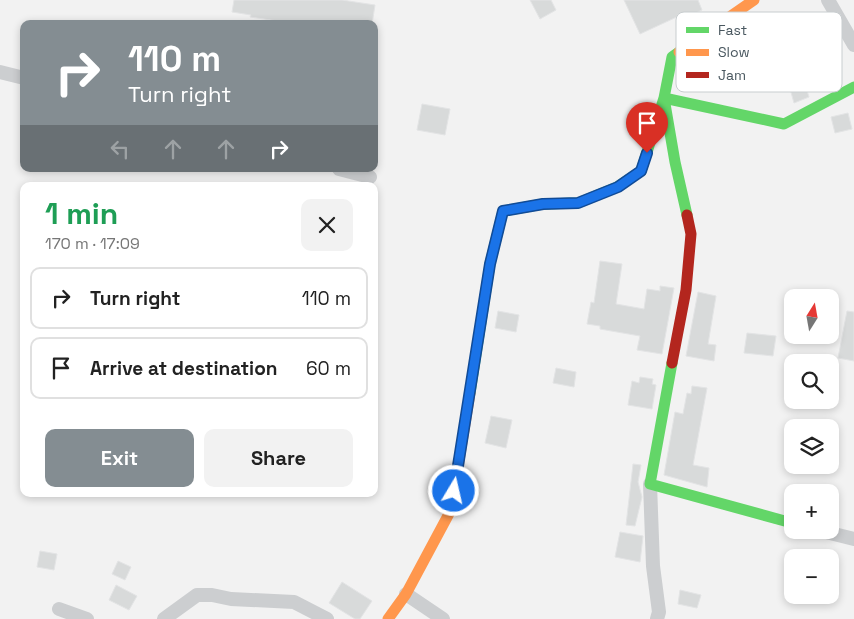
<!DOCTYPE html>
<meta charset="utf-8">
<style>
:root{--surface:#fff;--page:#f2f2f2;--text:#222;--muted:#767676;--line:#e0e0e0;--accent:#848d92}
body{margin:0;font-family:"Space Grotesk",sans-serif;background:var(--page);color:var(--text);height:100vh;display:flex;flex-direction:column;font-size:19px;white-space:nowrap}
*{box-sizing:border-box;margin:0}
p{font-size:16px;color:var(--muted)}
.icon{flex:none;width:28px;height:28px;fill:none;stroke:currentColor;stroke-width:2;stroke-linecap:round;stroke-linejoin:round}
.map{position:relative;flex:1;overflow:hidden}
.panel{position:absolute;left:20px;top:182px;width:358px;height:315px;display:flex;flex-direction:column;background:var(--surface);border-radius:10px;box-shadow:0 2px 8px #0003}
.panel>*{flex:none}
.hud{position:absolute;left:20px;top:20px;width:358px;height:152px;border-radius:10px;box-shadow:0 2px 8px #0003;background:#848d92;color:#fff;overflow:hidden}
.needle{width:32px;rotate:11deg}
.tools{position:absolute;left:784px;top:289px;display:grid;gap:10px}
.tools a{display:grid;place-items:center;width:55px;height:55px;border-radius:10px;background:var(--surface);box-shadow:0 2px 8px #0003;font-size:25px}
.pin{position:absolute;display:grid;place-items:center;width:42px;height:42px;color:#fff;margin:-51px -21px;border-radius:50% 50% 50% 0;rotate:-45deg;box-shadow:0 0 5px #0007}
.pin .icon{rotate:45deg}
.me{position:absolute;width:55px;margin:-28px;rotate:9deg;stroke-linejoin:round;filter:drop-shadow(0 0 4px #0008)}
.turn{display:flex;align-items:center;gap:18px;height:105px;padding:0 25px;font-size:22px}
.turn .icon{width:65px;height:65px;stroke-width:2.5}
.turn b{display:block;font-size:35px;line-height:42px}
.lanes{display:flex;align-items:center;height:48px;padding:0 25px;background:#0003;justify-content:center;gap:25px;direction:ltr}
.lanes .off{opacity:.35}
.round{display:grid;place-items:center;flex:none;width:52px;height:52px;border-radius:10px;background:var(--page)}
.overview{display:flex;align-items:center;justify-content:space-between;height:85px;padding:0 25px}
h1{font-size:30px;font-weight:700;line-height:38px;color:#1e9e55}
.action{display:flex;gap:10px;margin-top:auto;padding:10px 25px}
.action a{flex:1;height:58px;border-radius:10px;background:var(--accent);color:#fff;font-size:20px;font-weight:700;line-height:58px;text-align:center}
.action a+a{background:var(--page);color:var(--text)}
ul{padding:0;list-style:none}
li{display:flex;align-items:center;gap:15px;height:62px;margin:0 10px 8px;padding:0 15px;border:2px solid var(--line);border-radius:10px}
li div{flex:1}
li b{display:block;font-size:19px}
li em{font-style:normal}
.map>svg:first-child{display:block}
</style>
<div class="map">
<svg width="854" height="619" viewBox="0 0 854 619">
<rect width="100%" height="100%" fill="#f2f2f2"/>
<path fill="#d8dada" stroke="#e3e4e5" d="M234 0H342L375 5 372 24H299L250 17 251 15 232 12Z
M530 0H551L556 10 540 19Z
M624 0H698L702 10 683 19 681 15 640 34Z
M804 81 809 97 794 103 789 85Z
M422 104 450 109 445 135 417 130Z
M848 113 852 129 835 133 831 117Z
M600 261 622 264 616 304 644 309 647 289 660 291V286L674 288 662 354 637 350 640 336 600 329V326L587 324 591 302 594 303Z
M698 292 716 296 708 344 716 345 714 361 686 356Z
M498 311 519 315 516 332 495 328Z
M847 311 854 312V361L838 358Z
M747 333 776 336 773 356 744 353Z
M556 368 576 372 574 387 553 383Z
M640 377 653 379 652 384 656 385 652 409 628 405 632 381 639 383Z
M692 386 707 388 693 465 709 468 707 487 664 475 675 412 683 414 687 393 691 394Z
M491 416 512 420 506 448 485 443Z
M633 464 641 465 638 482 642 497 635 526 626 525Z
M620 532 643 536 640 562 615 557Z
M40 551 57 554 54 570 37 567Z
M118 561 131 567 125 580 112 574Z
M342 582 372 601 360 619H355L329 603Z
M116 585 137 596 129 610 109 600Z
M680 590 701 595 697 608 678 604Z"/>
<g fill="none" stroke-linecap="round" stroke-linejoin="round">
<path stroke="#ccced0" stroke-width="14" d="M828 0 854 45
M0 72 24 78
M339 169 370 177
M650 484 653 566 659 612 657 619
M818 530 854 539
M406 594 443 619
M59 609 87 619
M164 619 197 595H212L231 599 294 602 327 619"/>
<path stroke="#63d668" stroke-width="11" d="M687 215 675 162 664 98 784 124 854 87
M672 363 650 484 792 523
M470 393 490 264 503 211 543 204 578 203 617 187 641 171 664 98 672 57 679 52"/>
<path stroke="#ff974d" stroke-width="11" d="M679 52 754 0
M388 619 406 594 451 510 470 393"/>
<path stroke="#b3261e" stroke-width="11" d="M672 363 686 290 691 234 687 215"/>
</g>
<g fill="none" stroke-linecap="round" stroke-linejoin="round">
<g stroke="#114b97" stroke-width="12">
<path id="route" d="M454 491 490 264 503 211 543 204 578 203 618 187 641 171 647 153"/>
</g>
<use href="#route" stroke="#1a73e8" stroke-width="9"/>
</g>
<rect x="676" y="12" width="166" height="80" rx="8" fill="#fff" stroke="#c8cdcf" stroke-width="1"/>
<rect x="686" y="27" width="23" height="6" fill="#63d668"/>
<rect x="686" y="49" width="23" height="7" fill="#ff974d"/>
<rect x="686" y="72" width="23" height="6" fill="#b3261e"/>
<g font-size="14" fill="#49575f">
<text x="718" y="35">Fast</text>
<text x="718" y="57">Slow</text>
<text x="718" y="80">Jam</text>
</g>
</svg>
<div class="tools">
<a><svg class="needle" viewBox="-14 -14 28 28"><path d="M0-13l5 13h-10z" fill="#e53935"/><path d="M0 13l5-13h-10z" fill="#767676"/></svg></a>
<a><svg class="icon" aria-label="search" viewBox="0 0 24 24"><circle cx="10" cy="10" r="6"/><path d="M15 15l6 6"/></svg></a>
<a><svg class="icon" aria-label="layers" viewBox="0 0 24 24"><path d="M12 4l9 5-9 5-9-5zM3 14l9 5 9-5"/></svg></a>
<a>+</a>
<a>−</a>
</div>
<div class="pin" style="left:647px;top:153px;background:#d93025"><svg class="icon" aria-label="arrive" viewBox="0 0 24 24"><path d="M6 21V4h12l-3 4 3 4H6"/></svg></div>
<svg class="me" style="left:454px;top:491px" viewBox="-20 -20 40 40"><circle r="17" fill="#1a73e8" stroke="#fff" stroke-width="3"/><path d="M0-11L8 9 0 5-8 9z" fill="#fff"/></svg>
<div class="hud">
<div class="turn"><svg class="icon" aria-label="right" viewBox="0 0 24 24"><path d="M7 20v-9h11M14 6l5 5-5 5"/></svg><div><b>110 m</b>Turn right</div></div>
<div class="lanes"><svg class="icon off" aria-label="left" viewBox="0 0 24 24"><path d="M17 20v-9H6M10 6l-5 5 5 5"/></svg><svg class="icon off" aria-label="ahead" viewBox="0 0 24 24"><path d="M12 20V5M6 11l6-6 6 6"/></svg><svg class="icon off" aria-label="ahead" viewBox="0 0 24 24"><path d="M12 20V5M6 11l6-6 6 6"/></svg><svg class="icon" aria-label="right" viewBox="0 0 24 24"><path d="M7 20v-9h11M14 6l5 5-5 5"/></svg></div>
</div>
<section class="panel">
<div class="overview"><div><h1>1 min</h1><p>170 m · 17:09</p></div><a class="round"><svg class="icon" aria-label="close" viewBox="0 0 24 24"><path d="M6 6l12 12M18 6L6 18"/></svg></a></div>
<ul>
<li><svg class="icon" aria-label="right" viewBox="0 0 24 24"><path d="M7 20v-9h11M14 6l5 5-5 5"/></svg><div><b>Turn right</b></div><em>110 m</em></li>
<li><svg class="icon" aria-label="arrive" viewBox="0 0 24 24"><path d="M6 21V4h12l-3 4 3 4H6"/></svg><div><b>Arrive at destination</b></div><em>60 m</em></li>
</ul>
<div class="action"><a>Exit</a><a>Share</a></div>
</section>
</div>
